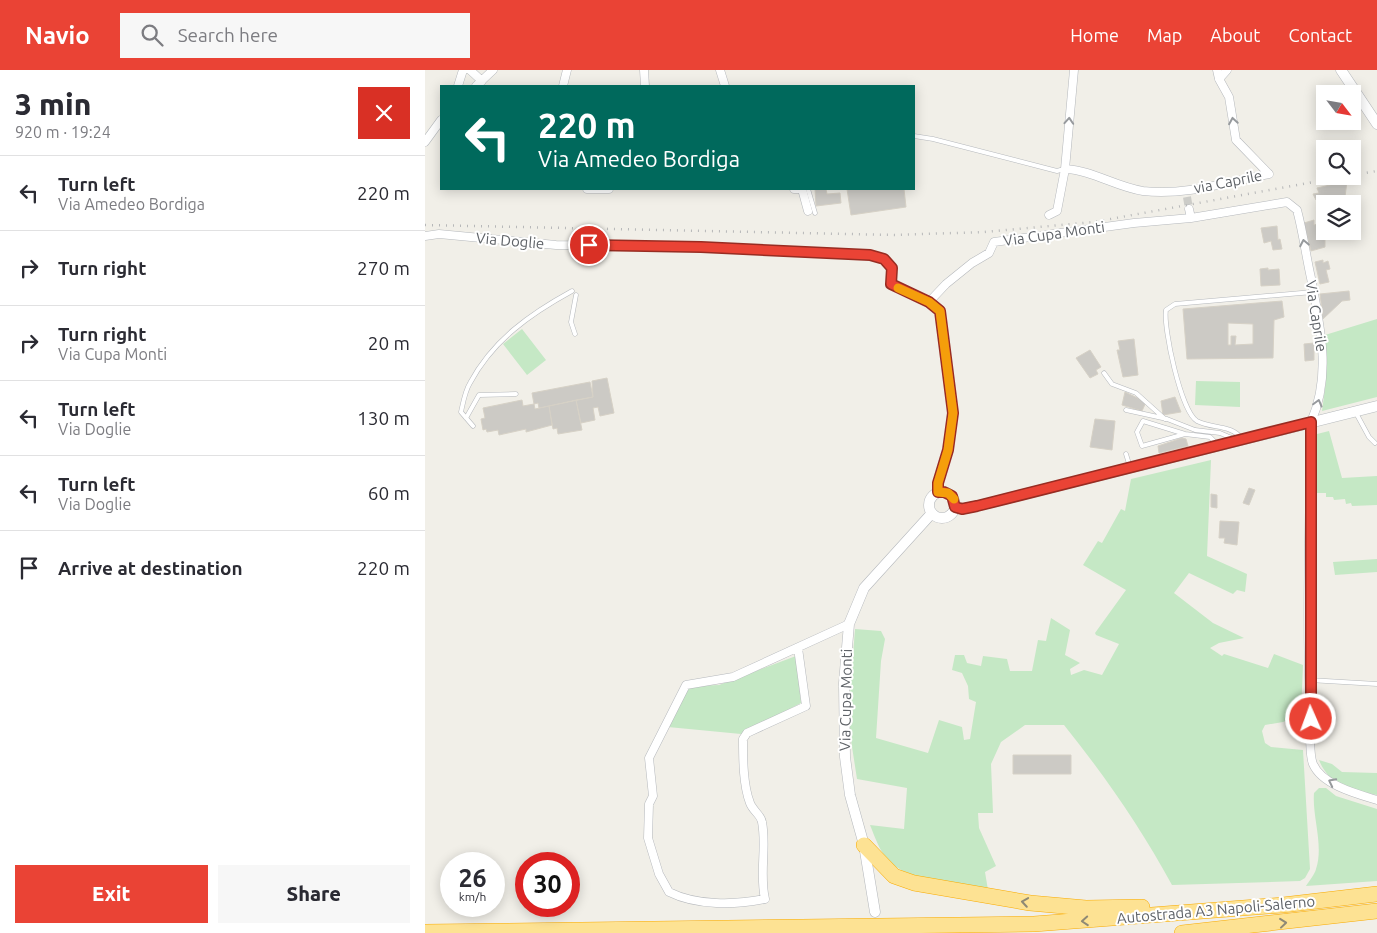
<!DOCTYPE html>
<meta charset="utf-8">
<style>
:root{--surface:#fff;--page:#f7f7f7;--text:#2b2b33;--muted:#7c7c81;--line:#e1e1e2;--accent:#ea4335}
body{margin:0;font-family:Ubuntu,sans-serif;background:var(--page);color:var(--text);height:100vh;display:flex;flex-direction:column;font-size:19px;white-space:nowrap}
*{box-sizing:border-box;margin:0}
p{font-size:16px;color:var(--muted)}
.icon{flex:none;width:28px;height:28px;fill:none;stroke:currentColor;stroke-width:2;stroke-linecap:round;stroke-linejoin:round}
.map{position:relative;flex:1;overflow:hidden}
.drawer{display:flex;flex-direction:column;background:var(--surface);width:425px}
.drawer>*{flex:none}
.hud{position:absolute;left:15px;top:15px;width:475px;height:105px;border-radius:0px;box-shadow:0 2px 12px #0003;background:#00695c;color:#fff;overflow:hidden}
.needle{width:32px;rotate:121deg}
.controls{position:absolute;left:891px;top:15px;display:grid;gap:10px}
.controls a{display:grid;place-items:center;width:45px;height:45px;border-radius:0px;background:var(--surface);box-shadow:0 2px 12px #0003;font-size:25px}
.speed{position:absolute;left:15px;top:782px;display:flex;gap:10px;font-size:25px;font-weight:700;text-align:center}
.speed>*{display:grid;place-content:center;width:65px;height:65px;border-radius:50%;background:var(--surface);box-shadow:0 2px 12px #0003;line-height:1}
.speed small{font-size:12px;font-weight:400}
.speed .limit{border:8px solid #d22;background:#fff;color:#111}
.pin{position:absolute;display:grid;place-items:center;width:42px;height:42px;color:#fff;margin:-21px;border:2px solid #fff;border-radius:50%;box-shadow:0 1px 5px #0007}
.me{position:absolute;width:55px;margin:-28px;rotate:358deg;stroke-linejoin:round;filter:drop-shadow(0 0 4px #0008)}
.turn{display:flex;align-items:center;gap:18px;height:105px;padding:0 15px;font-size:22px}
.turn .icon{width:65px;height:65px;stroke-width:2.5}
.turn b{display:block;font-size:35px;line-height:42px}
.round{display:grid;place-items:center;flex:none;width:52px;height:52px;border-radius:0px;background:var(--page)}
.head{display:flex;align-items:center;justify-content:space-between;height:85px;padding:0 15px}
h1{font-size:30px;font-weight:800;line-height:38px}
.button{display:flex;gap:10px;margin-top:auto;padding:10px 15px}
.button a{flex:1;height:58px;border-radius:0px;background:var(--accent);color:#fff;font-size:20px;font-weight:800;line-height:58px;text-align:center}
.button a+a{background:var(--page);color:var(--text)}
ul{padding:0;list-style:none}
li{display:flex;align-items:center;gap:15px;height:75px;padding:0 15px;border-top:1px solid var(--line)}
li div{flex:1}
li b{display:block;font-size:19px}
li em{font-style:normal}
header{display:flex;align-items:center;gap:30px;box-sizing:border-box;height:70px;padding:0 25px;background:var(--accent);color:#fff}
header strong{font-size:24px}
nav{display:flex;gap:28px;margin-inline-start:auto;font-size:18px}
.search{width:350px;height:45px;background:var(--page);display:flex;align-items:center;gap:12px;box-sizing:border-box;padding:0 18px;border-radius:0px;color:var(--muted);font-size:19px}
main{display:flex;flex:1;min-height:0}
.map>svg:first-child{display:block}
</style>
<header>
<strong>Navio</strong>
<div class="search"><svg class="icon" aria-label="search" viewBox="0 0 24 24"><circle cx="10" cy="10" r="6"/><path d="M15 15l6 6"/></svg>Search here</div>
<nav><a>Home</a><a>Map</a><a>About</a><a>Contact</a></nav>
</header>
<main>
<section class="drawer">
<div class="head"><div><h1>3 min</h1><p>920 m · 19:24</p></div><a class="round" style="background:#d93025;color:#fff"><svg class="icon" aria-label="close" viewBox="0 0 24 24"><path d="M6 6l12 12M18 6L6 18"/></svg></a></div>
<ul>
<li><svg class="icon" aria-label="left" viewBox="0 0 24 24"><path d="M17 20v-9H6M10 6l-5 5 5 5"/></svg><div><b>Turn left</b><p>Via Amedeo Bordiga</p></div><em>220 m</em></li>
<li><svg class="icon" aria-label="right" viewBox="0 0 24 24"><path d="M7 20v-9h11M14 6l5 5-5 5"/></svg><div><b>Turn right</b></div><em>270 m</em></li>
<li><svg class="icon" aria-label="right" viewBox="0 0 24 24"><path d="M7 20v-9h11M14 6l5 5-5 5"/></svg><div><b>Turn right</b><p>Via Cupa Monti</p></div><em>20 m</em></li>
<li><svg class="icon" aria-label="left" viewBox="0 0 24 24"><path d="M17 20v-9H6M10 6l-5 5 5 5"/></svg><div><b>Turn left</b><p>Via Doglie</p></div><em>130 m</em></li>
<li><svg class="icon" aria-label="left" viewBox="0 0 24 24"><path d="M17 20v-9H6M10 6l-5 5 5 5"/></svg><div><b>Turn left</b><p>Via Doglie</p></div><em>60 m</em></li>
<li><svg class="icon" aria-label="arrive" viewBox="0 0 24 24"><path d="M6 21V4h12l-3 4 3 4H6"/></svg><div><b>Arrive at destination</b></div><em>220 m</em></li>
</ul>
<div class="button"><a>Exit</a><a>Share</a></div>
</section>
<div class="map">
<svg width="952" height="863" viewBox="0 0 952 863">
<rect width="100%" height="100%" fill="#f1efe8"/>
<path fill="#c5e8c5" d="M952 249V327L897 341 901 311 900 265Z
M97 259 121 290 102 305 78 274Z
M771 311 815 312V337L770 335Z
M904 361 917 408 952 406V435L927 436 926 433 921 434 920 429 909 430 908 427H901V423H889L888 365Z
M786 390 782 486 822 504 820 522 812 520 808 524 764 503 749 523 788 553 819 568 794 573 785 578 797 586 799 584 843 598 849 584 878 595 876 644 858 652 840 655 837 661 840 673 846 677 878 680 885 799 880 808 875 811 747 815C716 758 680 706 639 655H600L576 672 566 694 568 743H553L554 758 571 796 560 802 563 820C537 815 481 811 463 790 454 780 450 767 445 755L479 759 482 718 432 709 423 651 430 559 456 561 460 569 456 591 451 668 503 683 514 650 537 657 539 670 545 669 551 632 544 629 543 616 537 603 527 600 530 585H539L542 593 556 596 558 586 582 589 585 601H607L613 570 621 571 626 548 645 560 640 585 655 593 645 599 646 605 659 600 677 605 694 574 671 565 670 563 701 520 658 495 673 471 677 473 696 439 700 441 706 409Z
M952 489V502L910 505 908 492Z
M371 586 376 633 316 664 243 657 262 620 269 616 294 615Z
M894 690 907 694 917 702 952 703V725C927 719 904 716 894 690Z
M894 718H901L911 726 952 739V811L881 816C884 811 890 804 891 799 899 775 887 747 889 723Z"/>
<path fill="#cccac5" stroke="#d6d1c6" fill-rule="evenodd" d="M922 111 920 127 896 132 895 129 891 130 888 124 894 123 892 118Z
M390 119H401L402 124 415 123 416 133 391 136Z
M422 119H482H479L481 137 426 145Z
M889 150V155L900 152V161H909L900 164V177L886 181 879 153Z
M852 156 853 170 855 169 857 179 848 180 846 171 839 173 836 158Z
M898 190V193L903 191 905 199 901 200 904 212 895 214 890 192Z
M843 198V200L854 199 855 215 836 216 835 199Z
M924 221 925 230 917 231 898 249 895 224Z
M857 231 859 247 849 250 848 288 762 289 758 239ZM803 253 828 254V274L810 275 811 266H806V275H803Z
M709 269 713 305 698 307 692 280H695L693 271Z
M889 273V290L880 291 879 274Z
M665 280 676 297 671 300 673 304 665 308 651 288Z
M182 308 189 343 175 346 173 337 168 338 170 350 156 353 151 330 168 327 167 311Z
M165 312 168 327 114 338 113 333 109 334 107 323Z
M700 322 721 332 717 341 697 335Z
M750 327 756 342 738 345 736 331Z
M97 330 98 336 109 334 110 339 124 336 127 355 101 362V359L74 365 73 360 62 362 61 359 58 360 56 349 60 348 58 338Z
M151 330 157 360 133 364 132 358 128 359 124 336Z
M670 349 690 351 687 380 665 377Z
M757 368 761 369 763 376 734 383 733 376Z
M824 418 830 420 824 435 818 433Z
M786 424 792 425V438L786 437Z
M795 451 814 452 812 475 799 473 800 468H794Z
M588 685H646V704H588Z"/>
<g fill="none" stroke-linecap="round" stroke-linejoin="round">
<path stroke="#ccccc8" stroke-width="8" stroke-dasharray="8 4" stroke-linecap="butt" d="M762 127 764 139"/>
<g stroke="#b5b8bc" stroke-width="5">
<path id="service" d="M489 66 508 69 632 101 639 99
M383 119 390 143
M150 264 146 252 151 225
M679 303 687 314 711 323 740 349
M701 340 742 349 770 360 795 363 809 369
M931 343 944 367 950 373
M41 348 54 325 91 324
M48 356 36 342C38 333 40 321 45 313 68 270 105 244 147 221
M760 364 717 376 712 362 718 351 760 364 785 367 793 375
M817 369C806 354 787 359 772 351 756 342 738 257 741 240L750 234 888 222
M701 384 705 397
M884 610 952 614"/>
</g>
<g stroke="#b5b8bc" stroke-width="9">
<path id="minor" d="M45 0 57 11
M219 0 220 16
M295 0 300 16
M792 0 794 9 804 27 811 70 844 104
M794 9 802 0
M33 16 38 0
M51 16 68 0
M138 16 142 0
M0 72 16 50
M640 99C667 100 691 117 718 121 760 126 803 112 844 104
M162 119H184
M369 119H377L383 141
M764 139 766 148 862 132 872 140C878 162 881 186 886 208 895 257 907 304 886 352 885 447 881 542 885 637 886 652 883 682 888 694 897 715 932 724 952 730
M624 145 632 141 640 99 649 0
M0 166 14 164 131 175 276 177 445 185 459 189 467 198 466 214 504 232 515 241 528 343 523 380 513 413V422
M504 232 521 214 547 193 564 183 569 172 709 153 766 148
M373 578 381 636 322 663 318 669C318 688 318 715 325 733 328 741 336 745 337 752 342 778 334 803 340 829 310 835 272 836 244 822L234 804 223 768 224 734 228 726 224 688 261 615 308 607 424 554"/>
</g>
<g stroke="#b5b8bc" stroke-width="11">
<path id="tertiary" d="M916 0 952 54
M504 435a13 13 0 1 1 26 0a13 13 0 1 1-26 0Z
M530 437 537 439 552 436 952 336
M450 842 439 775 425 725 420 687 419 613 424 554 439 518 507 443"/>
</g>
<g stroke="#f9ab00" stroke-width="16">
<path id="motorway" d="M439 775 469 806 489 813 605 833 661 838 717 837
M0 862 609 854 858 835 952 824
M757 863 952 841"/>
</g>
<use href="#service" stroke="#fff" stroke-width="4"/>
<use href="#minor" stroke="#fff" stroke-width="8"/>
<use href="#tertiary" stroke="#fff" stroke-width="10"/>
<use href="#motorway" stroke="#fde293" stroke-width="15"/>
<path stroke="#b6b7b8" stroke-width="2.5" stroke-dasharray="1 6" stroke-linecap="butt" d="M928 105 952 101
M0 155 470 165 559 162 669 152 922 106"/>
</g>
<defs><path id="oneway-chevron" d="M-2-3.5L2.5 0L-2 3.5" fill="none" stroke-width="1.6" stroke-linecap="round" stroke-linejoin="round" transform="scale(1.25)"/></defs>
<g stroke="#979a9d">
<use href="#oneway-chevron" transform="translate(644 51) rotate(-86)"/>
<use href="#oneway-chevron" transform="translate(808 51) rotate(-99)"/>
<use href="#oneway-chevron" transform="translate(879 173) rotate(-101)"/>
<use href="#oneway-chevron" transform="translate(893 333) rotate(-75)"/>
<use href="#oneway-chevron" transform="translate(907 712) rotate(-153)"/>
</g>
<g stroke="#8e8975">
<use href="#oneway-chevron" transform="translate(600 832) rotate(-171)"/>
<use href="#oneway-chevron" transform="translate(660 851) rotate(176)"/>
<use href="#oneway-chevron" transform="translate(858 853) rotate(-6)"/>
</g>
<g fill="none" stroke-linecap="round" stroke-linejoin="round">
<g stroke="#982c22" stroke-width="12">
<path id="route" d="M164 175 276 177 445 185 459 189 467 198 466 214 504 232 515 241 528 343 523 380 513 413V422H519L527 426 530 437 537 439 552 436 886 352V649"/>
</g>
<use href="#route" stroke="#ea4335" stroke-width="9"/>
<path stroke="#f59e0b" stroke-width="9" d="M473 218 504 232 515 241 528 343 523 380 513 413V422L523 423 529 429"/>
</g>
<g text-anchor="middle" stroke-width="4" stroke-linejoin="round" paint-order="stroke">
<g font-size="15" fill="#5f6368" stroke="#fff">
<text transform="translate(803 112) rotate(-11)" y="5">via Caprile</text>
<text transform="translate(629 164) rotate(-8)" y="5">Via Cupa Monti</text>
<text transform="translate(85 171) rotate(5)" y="5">Via Doglie</text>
<text transform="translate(891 246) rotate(81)" y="5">Via Caprile</text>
<text transform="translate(421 630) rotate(-89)" y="5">Via Cupa Monti</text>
<text transform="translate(791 840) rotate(-5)" y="5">Autostrada A3 Napoli-Salerno</text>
</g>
</g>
</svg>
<div class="controls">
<a><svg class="needle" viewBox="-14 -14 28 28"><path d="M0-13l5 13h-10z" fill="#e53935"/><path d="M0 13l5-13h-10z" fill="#7c7c81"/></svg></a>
<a><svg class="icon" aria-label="search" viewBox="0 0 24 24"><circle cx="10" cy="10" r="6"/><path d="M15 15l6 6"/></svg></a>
<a><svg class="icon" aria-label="layers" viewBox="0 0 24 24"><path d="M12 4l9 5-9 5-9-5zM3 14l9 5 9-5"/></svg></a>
</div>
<div class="speed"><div>26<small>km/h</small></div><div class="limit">30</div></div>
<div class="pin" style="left:164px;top:175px;background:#d93025"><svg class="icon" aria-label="arrive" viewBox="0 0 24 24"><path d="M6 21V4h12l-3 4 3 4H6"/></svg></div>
<svg class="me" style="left:886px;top:649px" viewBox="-20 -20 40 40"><circle r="17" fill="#ea4335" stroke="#fff" stroke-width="3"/><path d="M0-11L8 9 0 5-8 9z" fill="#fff"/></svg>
<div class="hud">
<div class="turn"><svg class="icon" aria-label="left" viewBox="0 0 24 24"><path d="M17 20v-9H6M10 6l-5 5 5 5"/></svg><div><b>220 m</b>Via Amedeo Bordiga</div></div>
</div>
</div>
</main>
